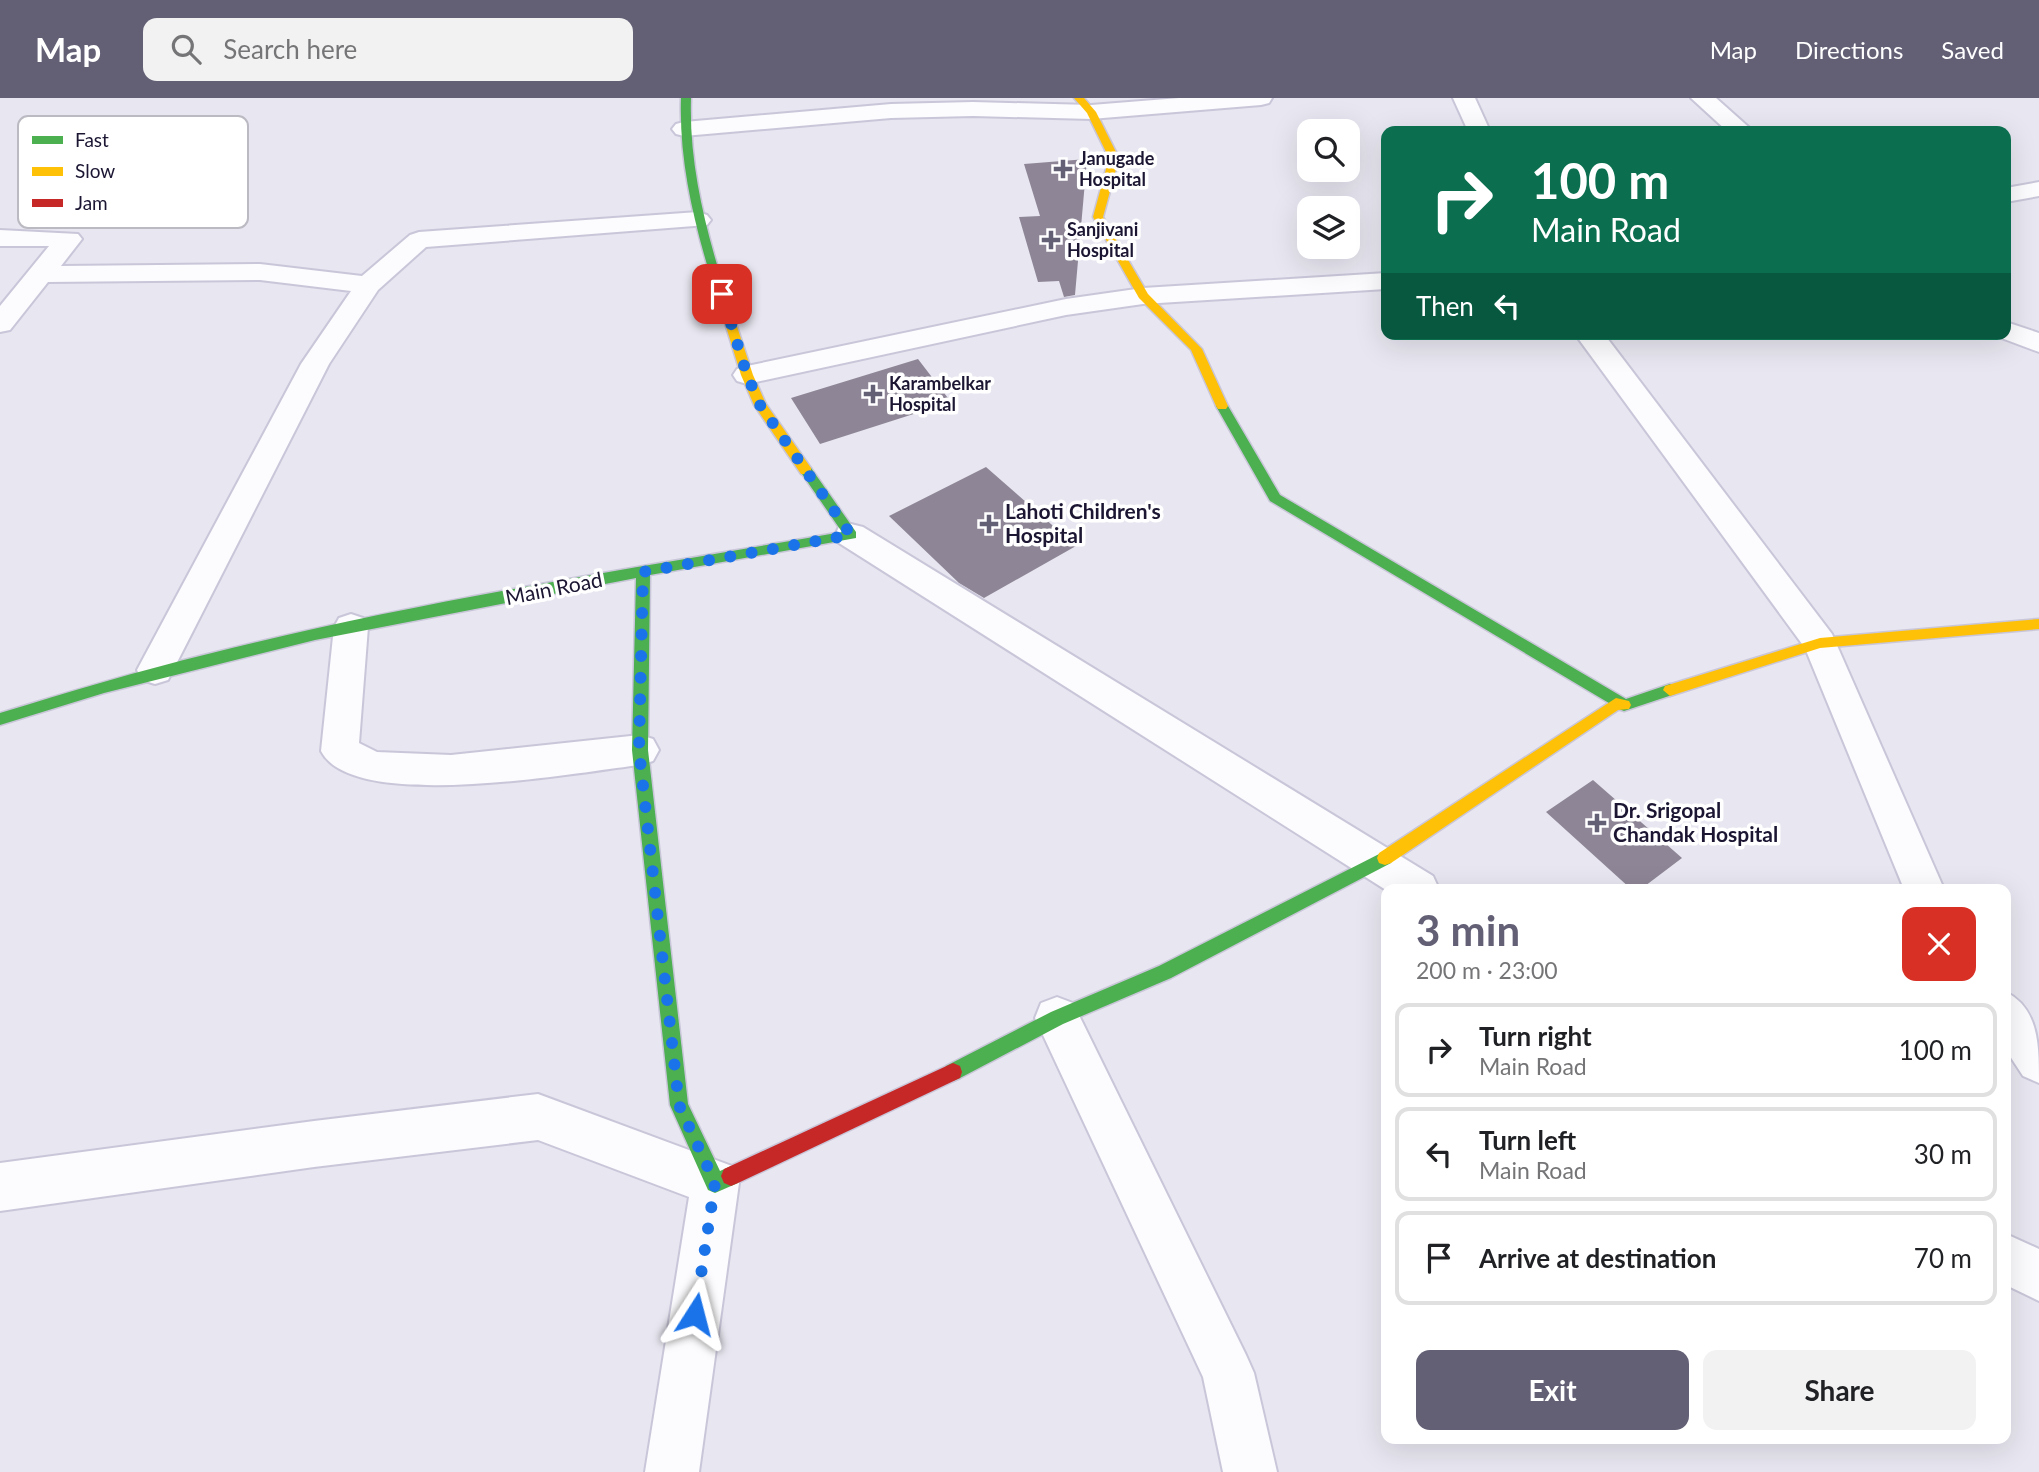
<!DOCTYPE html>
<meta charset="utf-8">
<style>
:root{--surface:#fff;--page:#f2f2f2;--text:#202124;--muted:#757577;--line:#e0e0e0;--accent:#635f75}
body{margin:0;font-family:Lato,sans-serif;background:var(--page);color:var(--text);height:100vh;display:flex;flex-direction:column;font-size:26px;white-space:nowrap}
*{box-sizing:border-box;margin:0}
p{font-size:23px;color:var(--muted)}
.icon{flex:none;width:38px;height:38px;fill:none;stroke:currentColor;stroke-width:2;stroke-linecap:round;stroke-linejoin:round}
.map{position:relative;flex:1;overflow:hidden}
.sheet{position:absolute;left:1381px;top:786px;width:630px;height:560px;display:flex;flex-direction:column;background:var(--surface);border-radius:14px;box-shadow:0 7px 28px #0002}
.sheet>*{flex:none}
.banner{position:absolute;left:1381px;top:28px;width:630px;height:214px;border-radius:14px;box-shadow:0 7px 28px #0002;background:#0b6e4f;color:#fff;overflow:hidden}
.buttons{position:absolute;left:1297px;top:21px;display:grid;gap:14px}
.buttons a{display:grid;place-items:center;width:63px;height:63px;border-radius:14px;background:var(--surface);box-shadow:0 7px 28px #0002;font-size:35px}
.pin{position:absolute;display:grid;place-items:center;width:60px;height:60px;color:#fff;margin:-30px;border-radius:14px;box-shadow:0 4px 10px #0006}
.me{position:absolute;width:77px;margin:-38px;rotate:9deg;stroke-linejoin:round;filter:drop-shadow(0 0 5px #0008)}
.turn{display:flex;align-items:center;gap:24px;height:147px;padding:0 35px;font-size:32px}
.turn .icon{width:91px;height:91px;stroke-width:2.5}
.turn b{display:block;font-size:49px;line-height:60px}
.then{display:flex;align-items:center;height:66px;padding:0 35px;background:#0003;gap:14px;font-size:26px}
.round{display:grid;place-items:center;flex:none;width:74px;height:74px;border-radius:14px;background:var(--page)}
.summary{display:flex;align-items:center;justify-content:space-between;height:119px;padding:0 35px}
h1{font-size:42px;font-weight:700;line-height:52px;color:var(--accent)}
.primary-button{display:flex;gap:14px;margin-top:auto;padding:14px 35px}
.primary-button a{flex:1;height:80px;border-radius:14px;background:var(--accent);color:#fff;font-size:28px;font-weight:700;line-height:80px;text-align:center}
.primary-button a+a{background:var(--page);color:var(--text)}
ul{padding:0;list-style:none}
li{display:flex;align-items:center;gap:21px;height:94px;margin:0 14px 10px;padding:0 21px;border:4px solid var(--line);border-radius:14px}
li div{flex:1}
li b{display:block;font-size:26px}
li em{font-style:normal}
header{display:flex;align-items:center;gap:42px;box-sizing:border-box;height:98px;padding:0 35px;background:var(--accent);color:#fff}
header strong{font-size:33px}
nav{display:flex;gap:38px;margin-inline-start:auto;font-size:24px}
.search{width:490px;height:63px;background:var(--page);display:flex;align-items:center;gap:18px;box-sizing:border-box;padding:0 24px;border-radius:14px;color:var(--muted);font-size:26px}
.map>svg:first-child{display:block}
</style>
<header>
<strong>Map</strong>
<div class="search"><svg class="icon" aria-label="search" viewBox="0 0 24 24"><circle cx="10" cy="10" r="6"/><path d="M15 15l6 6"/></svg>Search here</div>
<nav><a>Map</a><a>Directions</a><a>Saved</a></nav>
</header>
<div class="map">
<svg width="2039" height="1374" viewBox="0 0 2039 1374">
<rect width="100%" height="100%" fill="#e8e6f0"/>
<path fill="#8e8696" d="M1087 61 1075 197 1064 199 1059 183 1038 184 1019 119 1040 118 1024 66Z
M918 261 951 304 820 346 791 300Z
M986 369 1076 448 984 500 959 485 889 418Z
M1593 682 1682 760 1641 791H1631L1546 714Z"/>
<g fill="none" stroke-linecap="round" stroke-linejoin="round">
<g stroke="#c9c6d9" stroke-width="4">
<path id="street" d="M1179 0H1272L1269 5 1261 7 1091 21 973 18 891 20 684 38 676 36 672 31 676 26 684 24 891 6 973 4 1091 7Z
M1453 0H1475L1490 33H1468Z
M1691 0H1716L1753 33H1727Z
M2039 84V98L2006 104V90Z
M698 114 707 117 711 122 707 127 426 149 378 192 329 266 168 582 155 586 142 582 137 572 301 266 351 193 260 182 48 184 10 232 0 234V208L49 148H0V132L78 136 82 141 61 168 260 166 362 178 410 137 419 134Z
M1386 175V191L1143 206 1066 217 747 286 737 283 733 277 737 271 747 268 1066 201 1143 190Z
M2006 224 2039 235V254L1996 238 2006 236Z
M1575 236H1604L1832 536 1944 791H1904L1805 550Z
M851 426 863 429 1433 778 1439 791 1386 792 839 445 835 437 839 429Z
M351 516 363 520 368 529 359 645 377 654 451 657 640 637 653 641 659 652 653 663 640 667C578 674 353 716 321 653L334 529 339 520Z
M2006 894C2039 911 2039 947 2039 985L2023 978 2006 952Z
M1057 899 1073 905 1246 1257 1254 1275 1277 1374H1223L1203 1279 1035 920 1041 905Z
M538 996 732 1068 739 1085 699 1374H645L689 1099 538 1042 314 1069 0 1113V1065L314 1023Z
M2006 1136 2039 1151V1203L2006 1187Z"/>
</g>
<g stroke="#c9c6d9" stroke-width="3">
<path id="fast" d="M681 0H691C689 62 703 121 721 180L716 183 711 180C693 121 679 62 681 0Z
M1222 304 1228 308 1280 397 1626 601 1670 586 1675 588 1677 592 1675 596 1624 613 1619 611 1270 403 1216 308Z
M806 369 811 370 856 434V440L650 477 648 652 688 1006 720 1073 731 1068 738 1071 741 1078 738 1085 715 1095 708 1092 670 1007 632 652 636 480 315 542 104 595 0 627V615C69 594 138 573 208 556 417 503 630 471 842 434L800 373Z
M1385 753 1391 755 1393 760 1391 765 1171 880 1063 926 960 980 953 983 946 980 944 974 946 968 1051 914 1159 868Z"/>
</g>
<g stroke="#c9c6d9" stroke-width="3">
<path id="slow" d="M1074 0H1084L1096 14 1119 60 1103 119 1148 196 1202 251 1228 308 1226 311H1218L1216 308 1191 252 1139 200 1093 119 1109 60 1087 15Z
M716 177 721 180 753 277 766 306 811 370V376H801L754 307 741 277 711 180Z
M2039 521V531L1820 550 1670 598 1663 592 1665 588 1820 540Z
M1616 600 1629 603 1631 607 1629 611 1618 612 1391 765 1385 767 1379 765 1377 760 1379 755Z"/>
</g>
<g stroke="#c9c6d9" stroke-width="3">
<path id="jam" d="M953 965 960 968 962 974 960 980 738 1085 731 1088 724 1085 721 1078 724 1071Z"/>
</g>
<use href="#street" fill="#fcfbfd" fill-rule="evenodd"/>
<use href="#fast" fill="#4caf50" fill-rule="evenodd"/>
<use href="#slow" fill="#ffc107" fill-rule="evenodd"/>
<use href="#jam" fill="#c62828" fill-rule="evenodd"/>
</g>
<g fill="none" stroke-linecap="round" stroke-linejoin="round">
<path stroke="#1a73e8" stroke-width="12" stroke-dasharray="0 21.6" d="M695 1216 715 1085 679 1007 639 652 643 474 851 437 760 307 747 277 722 196"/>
</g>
<g fill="#635f75" stroke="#fff" stroke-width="2.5">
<path d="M1059.5 60.5h7v7h7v7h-7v7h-7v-7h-7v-7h7z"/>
<path d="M1047.5 131.5h7v7h7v7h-7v7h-7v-7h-7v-7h7z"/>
<path d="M869.5 285.5h7v7h7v7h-7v7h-7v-7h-7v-7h7z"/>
<path d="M985.5 415.5h7v7h7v7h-7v7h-7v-7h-7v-7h7z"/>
<path d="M1593.5 714.5h7v7h7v7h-7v7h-7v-7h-7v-7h7z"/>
</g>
<g text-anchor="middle" stroke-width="7" stroke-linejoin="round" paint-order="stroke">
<g font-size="18" font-weight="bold" fill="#1c1633" stroke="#fff" text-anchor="start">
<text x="1079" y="67">Janugade<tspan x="1079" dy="21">Hospital</tspan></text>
<text x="1067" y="138">Sanjivani<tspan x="1067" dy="21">Hospital</tspan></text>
<text x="889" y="292">Karambelkar<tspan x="889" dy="21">Hospital</tspan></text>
</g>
<g font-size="21" font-weight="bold" fill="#1c1633" stroke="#fff" text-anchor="start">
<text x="1005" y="421">Lahoti Children's<tspan x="1005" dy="24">Hospital</tspan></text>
<text x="1613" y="720">Dr. Srigopal<tspan x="1613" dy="24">Chandak Hospital</tspan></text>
</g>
<g font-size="21" fill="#1c1633" stroke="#fff">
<text transform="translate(554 491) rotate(-11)" y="7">Main Road</text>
</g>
</g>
<rect x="18" y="18" width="230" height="112" rx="10" fill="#fff" stroke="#bbb9c2" stroke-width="2"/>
<rect x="32" y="38" width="31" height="8" fill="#4caf50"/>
<rect x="32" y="69" width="31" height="9" fill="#ffc107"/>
<rect x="32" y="101" width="31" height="8" fill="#c62828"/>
<g font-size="19" fill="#1c1633">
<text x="75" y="49">Fast</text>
<text x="75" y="80">Slow</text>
<text x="75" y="112">Jam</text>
</g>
</svg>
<div class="buttons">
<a><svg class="icon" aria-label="search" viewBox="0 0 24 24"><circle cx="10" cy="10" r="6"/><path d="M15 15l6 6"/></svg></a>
<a><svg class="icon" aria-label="layers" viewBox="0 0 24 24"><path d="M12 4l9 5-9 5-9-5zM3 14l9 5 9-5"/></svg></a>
</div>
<div class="pin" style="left:722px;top:196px;background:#d93025"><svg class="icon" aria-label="arrive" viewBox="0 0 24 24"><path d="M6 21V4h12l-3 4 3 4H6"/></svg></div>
<svg class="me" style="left:695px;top:1216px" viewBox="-20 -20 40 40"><path d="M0-17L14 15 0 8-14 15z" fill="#1a73e8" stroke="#fff" stroke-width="4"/></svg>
<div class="banner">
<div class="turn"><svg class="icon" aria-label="right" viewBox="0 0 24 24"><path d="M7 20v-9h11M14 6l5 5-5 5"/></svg><div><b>100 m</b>Main Road</div></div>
<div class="then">Then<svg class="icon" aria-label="left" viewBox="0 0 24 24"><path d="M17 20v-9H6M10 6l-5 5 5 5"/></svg></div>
</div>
<section class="sheet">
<div class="summary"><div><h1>3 min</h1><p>200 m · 23:00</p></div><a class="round" style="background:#d93025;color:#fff"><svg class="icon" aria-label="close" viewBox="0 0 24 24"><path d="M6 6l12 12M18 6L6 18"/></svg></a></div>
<ul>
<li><svg class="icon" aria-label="right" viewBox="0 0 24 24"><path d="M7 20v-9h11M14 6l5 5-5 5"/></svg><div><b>Turn right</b><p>Main Road</p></div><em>100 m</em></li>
<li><svg class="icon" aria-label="left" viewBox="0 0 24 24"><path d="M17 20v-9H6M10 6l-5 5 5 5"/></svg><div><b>Turn left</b><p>Main Road</p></div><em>30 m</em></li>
<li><svg class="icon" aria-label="arrive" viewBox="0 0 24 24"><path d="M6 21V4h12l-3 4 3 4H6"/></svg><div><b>Arrive at destination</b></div><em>70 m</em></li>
</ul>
<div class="primary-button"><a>Exit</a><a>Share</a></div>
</section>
</div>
